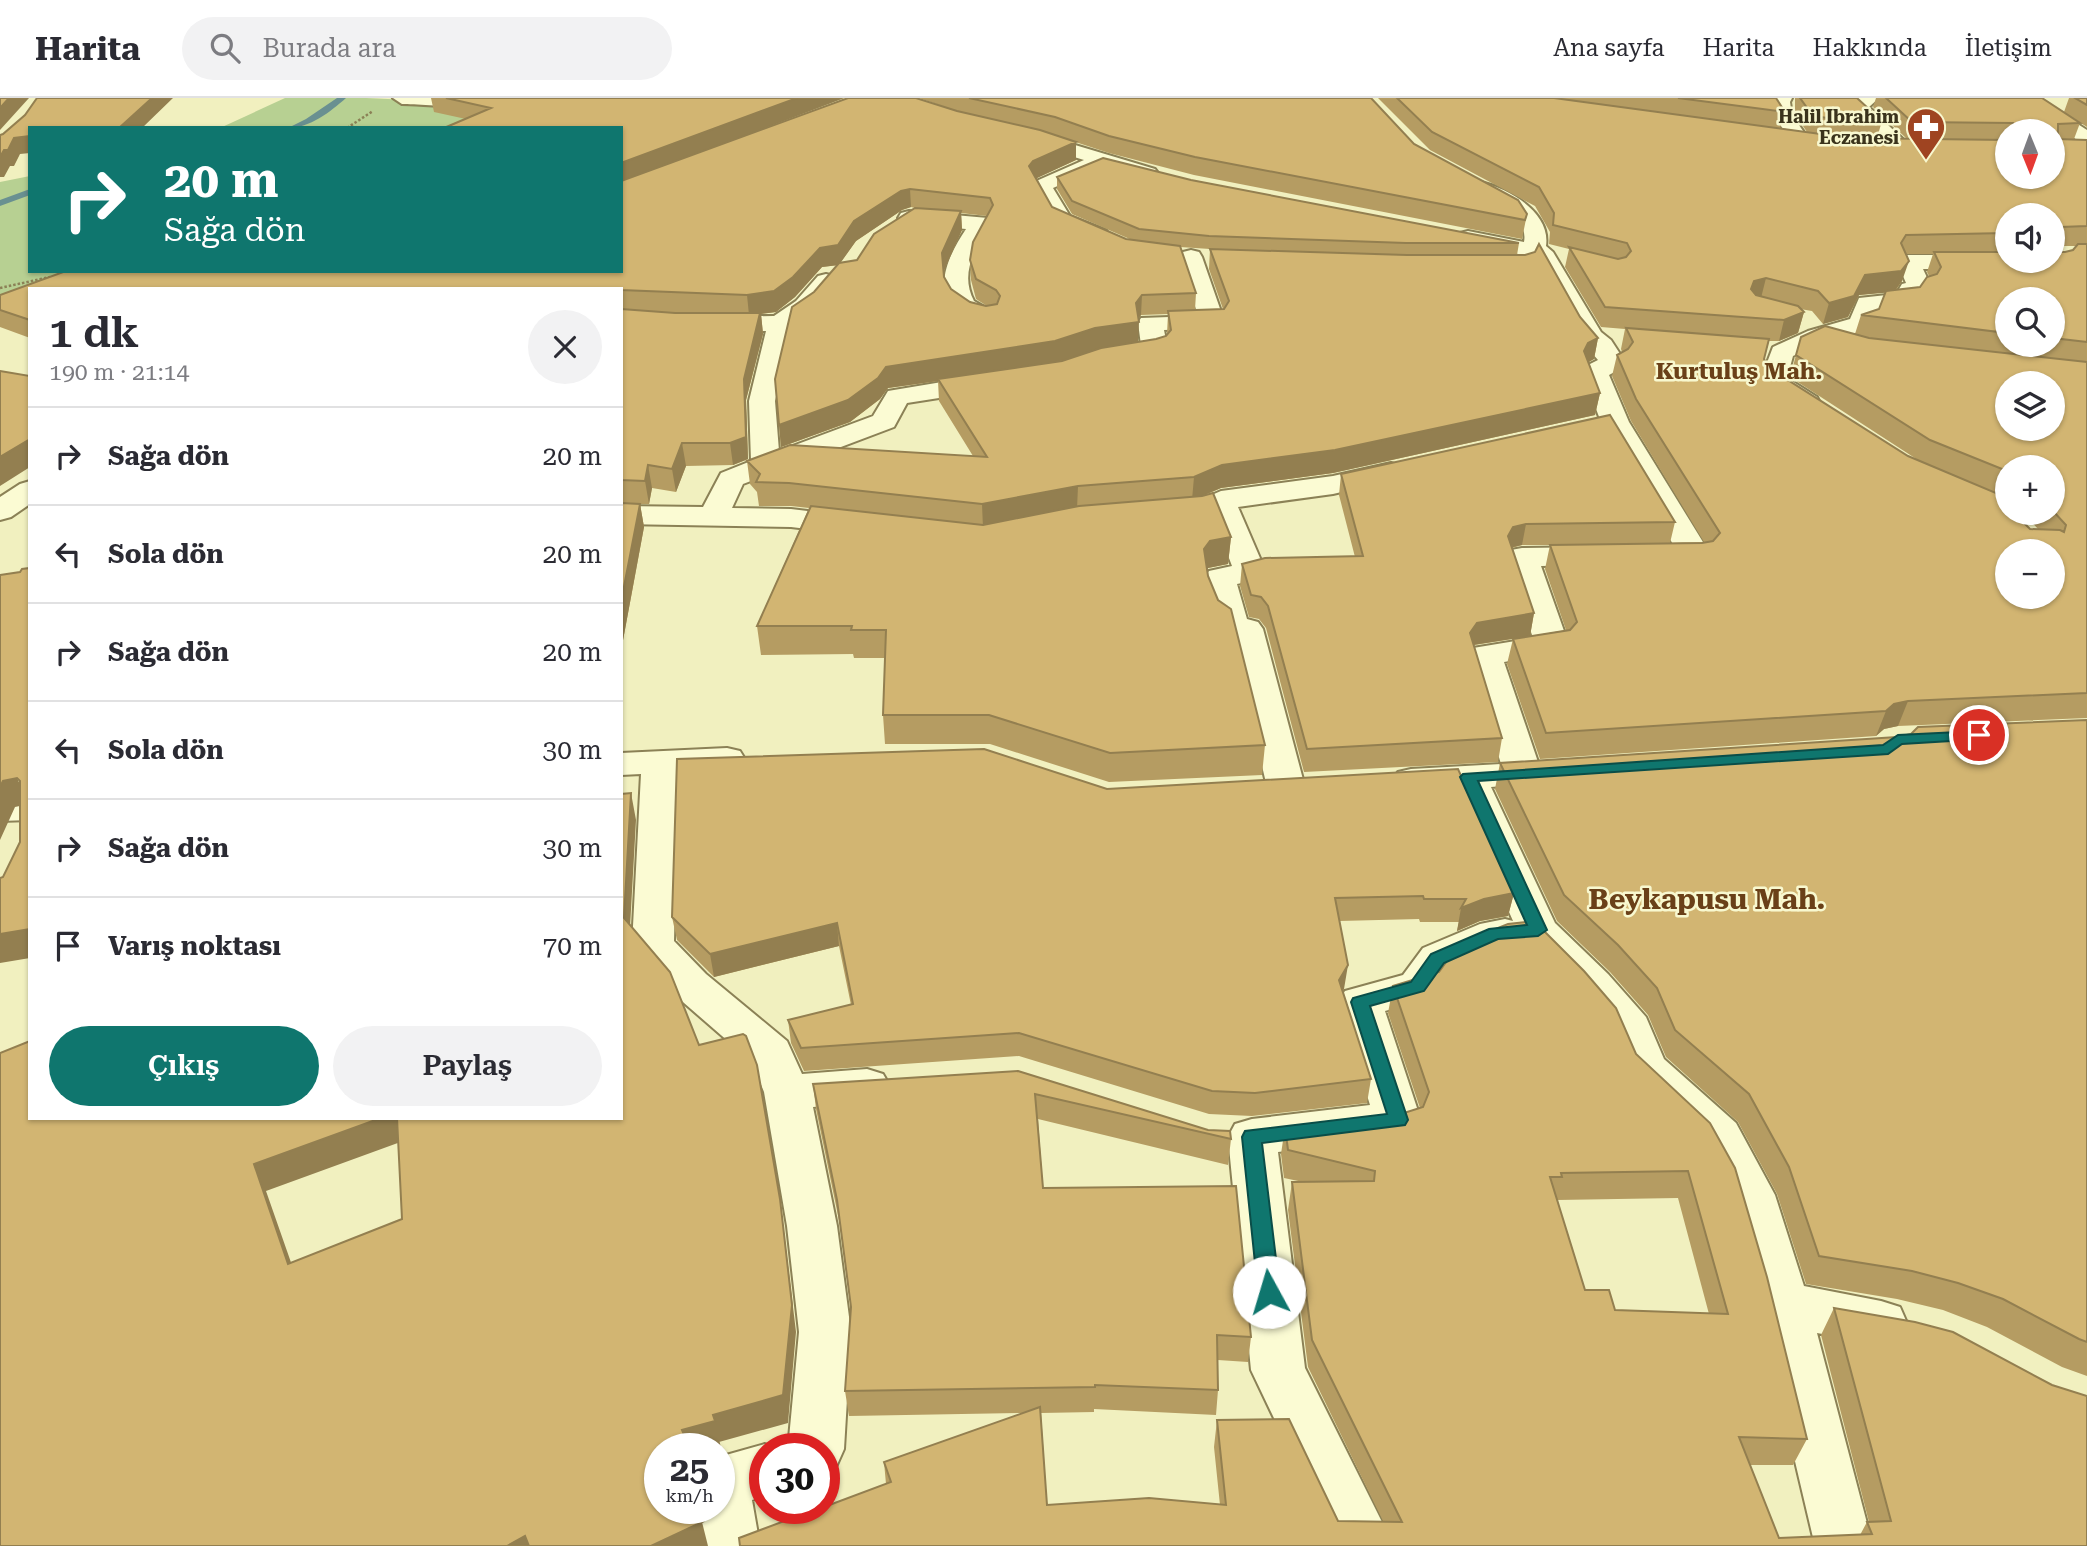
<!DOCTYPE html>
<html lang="tr">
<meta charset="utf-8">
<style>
:root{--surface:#fff;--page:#f2f2f3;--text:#2b2b33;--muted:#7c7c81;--line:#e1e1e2;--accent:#0f766e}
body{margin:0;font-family:"Roboto Serif",serif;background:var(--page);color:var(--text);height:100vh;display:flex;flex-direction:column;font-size:26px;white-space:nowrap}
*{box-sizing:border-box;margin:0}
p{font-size:23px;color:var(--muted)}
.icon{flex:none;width:38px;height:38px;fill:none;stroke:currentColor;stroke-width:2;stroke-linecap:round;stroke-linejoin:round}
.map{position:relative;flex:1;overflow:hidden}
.details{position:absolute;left:28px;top:189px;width:595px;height:833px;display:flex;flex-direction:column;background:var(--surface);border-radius:0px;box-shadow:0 2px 5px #0004}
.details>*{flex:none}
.guide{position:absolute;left:28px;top:28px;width:595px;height:147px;border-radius:0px;box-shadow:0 2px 5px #0004;background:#0f766e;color:#fff;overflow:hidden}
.needle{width:46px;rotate:179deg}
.tools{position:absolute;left:1995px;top:21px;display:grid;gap:14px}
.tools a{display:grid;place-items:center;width:70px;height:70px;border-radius:50%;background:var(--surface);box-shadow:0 2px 5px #0004;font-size:35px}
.speed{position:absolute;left:644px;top:1335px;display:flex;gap:14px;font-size:35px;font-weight:700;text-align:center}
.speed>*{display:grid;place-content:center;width:91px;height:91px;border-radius:50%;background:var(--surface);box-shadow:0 2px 5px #0004;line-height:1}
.speed small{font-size:18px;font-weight:400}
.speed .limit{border:10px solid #d22;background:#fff;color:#111}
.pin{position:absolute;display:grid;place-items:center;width:60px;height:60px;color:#fff;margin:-30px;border:4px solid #fff;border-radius:50%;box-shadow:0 2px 7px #0007}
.me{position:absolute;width:77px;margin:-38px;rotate:354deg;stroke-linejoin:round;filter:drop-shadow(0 0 5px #0008)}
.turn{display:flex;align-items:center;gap:24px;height:147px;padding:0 21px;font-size:32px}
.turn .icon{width:91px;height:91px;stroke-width:2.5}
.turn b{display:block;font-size:49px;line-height:60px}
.round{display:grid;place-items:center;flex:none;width:74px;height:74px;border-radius:37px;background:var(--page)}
.headline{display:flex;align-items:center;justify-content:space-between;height:119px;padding:0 21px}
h1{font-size:42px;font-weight:600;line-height:52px}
.button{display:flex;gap:14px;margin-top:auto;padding:14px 21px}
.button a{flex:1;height:80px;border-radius:42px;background:var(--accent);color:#fff;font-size:28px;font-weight:600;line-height:80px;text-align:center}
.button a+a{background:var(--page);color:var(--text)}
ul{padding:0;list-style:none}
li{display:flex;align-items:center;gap:21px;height:98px;padding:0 21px;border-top:2px solid var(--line)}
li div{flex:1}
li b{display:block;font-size:26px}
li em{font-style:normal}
header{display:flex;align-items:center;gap:42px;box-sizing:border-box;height:98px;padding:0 35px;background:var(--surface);border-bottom:2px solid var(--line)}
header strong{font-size:33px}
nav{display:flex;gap:38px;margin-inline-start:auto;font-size:24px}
.search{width:490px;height:63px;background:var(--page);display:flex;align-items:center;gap:18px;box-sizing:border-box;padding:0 24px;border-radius:38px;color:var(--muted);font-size:26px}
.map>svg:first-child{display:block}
</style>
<header>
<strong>Harita</strong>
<div class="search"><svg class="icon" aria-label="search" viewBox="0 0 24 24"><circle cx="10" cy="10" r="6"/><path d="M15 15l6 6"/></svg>Burada ara</div>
<nav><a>Ana sayfa</a><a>Harita</a><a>Hakkında</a><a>İletişim</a></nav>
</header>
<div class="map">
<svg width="2087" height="1448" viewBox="0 0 2087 1448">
<rect width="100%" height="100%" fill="#f1f0bf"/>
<path fill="#b7d092" d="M285 0H366L476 5 474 30H220Z
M30 78V173H117L30 191 0 214V84Z"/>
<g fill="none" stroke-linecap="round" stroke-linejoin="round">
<path fill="#699091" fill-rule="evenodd" d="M337 0H346C330 14 310 30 288 30L306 21Z
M30 91V97L0 108V102Z"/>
<g stroke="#8b8156" stroke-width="4">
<path id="minor" d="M393 0H515C502 15 424 6 402 6Z
M1772 0H1792L1790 4 1792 17 1810 43 1807 47H1793L1774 17Z
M1858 0H1879L1869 9 1907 45 1910 49 1907 53H1893L1851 12 1849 8Z
M2015 0H2037L2087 32V46L2080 44Z
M1025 32 1155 71 1158 75 1155 79 1148 81 1104 68 1053 90 1070 118 1106 132 1109 137 1106 142C1095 145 1063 134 1054 126 1044 117 1037 99 1031 88L1034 84 1084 62 1018 42 1015 38 1018 34Z
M1481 84C1510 91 1551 115 1546 148L1553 154 1601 234 1611 242 1626 265 1622 270 1609 277 1629 324 1711 457 1706 464 1658 467 1647 465 1642 458 1647 451 1674 448 1601 324 1582 274 1586 268 1598 262 1578 239 1534 159 1460 145 1457 140 1460 135 1468 133 1524 144C1529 117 1493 105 1474 94L1471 90 1474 86Z
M909 113 988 120 991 125C976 150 959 174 974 203L995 215 998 220 995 225C983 228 974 224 964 218 928 197 949 156 966 131L901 125 898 120 901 115Z
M1191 152 1199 154 1202 159 1225 225 1222 230 1164 232 1168 252 1164 257 1114 267 1105 264 1101 259 1105 254 1141 247 1138 225 1141 220 1198 218 1180 159 1183 154Z
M1908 157H1981L1989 159 1992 164 1989 169 1981 171H1923L1932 190 1928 195 1919 197 1913 207 1878 211 1870 231 1826 243 1793 258 1787 280 1817 299 1820 305 1817 311C1798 315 1771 298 1760 283L1773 249 1808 233 1850 221 1859 200 1896 196 1902 186 1906 185 1897 164 1900 159Z
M826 176 834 178 838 183 814 213 792 228 775 303 779 353 873 318 888 293 990 276 999 278 1003 284 999 290 990 292 907 305 894 329 743 386 732 410 791 411 857 419 868 422 872 428 868 434 857 437 791 429 621 426V408L703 409 721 375 751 363 749 303 766 233H678L621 229V215L678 219 774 218 796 203 818 178Z
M1391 365 1401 368 1405 374 1401 380 1333 396 1238 409 1266 474 1261 481 1237 486 1247 521 1258 524 1263 531 1305 689 1299 697 1286 701 1273 697 1267 689 1231 537C1209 531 1209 500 1204 480L1209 473 1232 468 1213 418 1166 425 1155 422 1151 416 1155 410 1193 405 1221 393 1333 378Z
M30 383V406L11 419 0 422V399L20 386Z
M1598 449 1609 451 1614 458 1609 465 1598 467 1541 468 1569 547 1564 554 1504 564 1538 664 1559 667 1565 675 1559 683 1491 689 1555 825 1608 876 1646 919 1664 961 1736 1025 1775 1097 1804 1188 1881 1203 1900 1209 1907 1225 1900 1241 1881 1247 1817 1235 1873 1448H1815L1758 1206 1727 1097 1702 1051 1629 982 1610 936 1578 898 1522 840 1520 845 1502 849 1453 870 1433 899 1385 913 1421 1022 1415 1035 1398 1040 1278 1054 1305 1270 1394 1448H1335L1251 1272 1228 1039 1235 1026 1252 1021 1370 1007 1338 904 1345 893 1403 877 1423 850 1480 826 1505 821 1513 823 1455 691 1411 693 1398 690 1392 682 1398 674 1411 671 1501 666 1468 557 1473 550 1533 540 1506 459 1511 452 1522 450Z
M727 650 740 653 745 661 740 669 678 674 674 843 706 876 787 943 802 976 867 971 883 976 890 988 883 1000 867 1005 813 1009 837 1128 851 1234 844 1351 836 1369 824 1373V1351H788L799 1234 787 1128 764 994 752 964 676 898 632 847 641 676 621 677V655Z
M30 698V722L0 723V699Z
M765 1346 778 1351H765V1398L752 1402 760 1448H702L696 1410H719V1359Z"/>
</g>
<path stroke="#8b8156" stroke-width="2.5" stroke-dasharray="2.5 2" stroke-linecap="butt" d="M347 30 373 13
M0 190 50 179"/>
<use href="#minor" fill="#fbfbd3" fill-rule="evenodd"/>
</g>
<path fill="#b59c62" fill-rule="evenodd" d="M431 0H844L728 44 848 0H916L960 14 919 0H1371L1414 46 1518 102 1527 116 1522 141 1194 77 1109 55 1051 36 1076 44V62L1036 80 1052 109 1126 141 1132 142 1072 116 1057 91V79L1103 60 1191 82 1519 145 1517 157H1525L1535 154 1539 146 1580 219 1598 240 1594 261 1588 264 1600 295 1595 317 1333 375 1221 390 1203 398 1213 395 1231 439 1228 466 1208 470 1207 472 1208 478 1218 502 1231 511 1265 647 1262 677 1109 684 990 646H885L883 617 885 560H854L853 556 761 557 757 528 809 410 791 408H759L757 394 750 386 747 363 790 347 973 358 939 303 938 283 888 290 880 301 850 324 781 349 775 281 792 209 814 194 838 167 822 169 795 199 776 214 761 216 763 236 746 302 748 361 733 367 686 368 676 394 652 390 649 406H640L644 429 621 553V191H30V240L0 229V197L66 173H621V30H444L466 21 434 14ZM911 109 915 110 874 136 857 162 840 165 856 143 902 112ZM961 115 987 118 973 144 970 162 971 182 976 201 987 208 970 204 951 191 944 179 943 174 962 132ZM1180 149 1210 151 1209 171 1223 211 1195 212 1196 195ZM1168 216 1167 236 1166 238 1156 241 1138 244V221L1141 217Z
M1378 0H1776L1785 14 1780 30 1807 34 1795 16V0H1857L1882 23 1877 40H1906L1873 9 1876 0H2042L2080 25 2074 41 2087 42V620L1898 628 1884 631 1876 638 1540 661 1507 566 1513 541 1566 532 1545 471 1550 447H1522L1512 450 1534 515 1530 538 1474 547 1502 640 1498 664 1304 674 1266 530 1259 521 1249 519 1240 488 1242 466 1355 459 1339 397 1341 376 1675 424 1670 445 1704 444 1631 323 1612 278 1617 257 1622 254 1621 251 1625 231 1601 229 1565 169 1569 151 1549 146 1550 134 1535 108 1430 52ZM2007 33H2053L2007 79ZM2007 117H2053V163H2007ZM2055 148H2077L2073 152 2065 154H2053ZM1906 156H1933L1927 174 1929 178 1920 189 1896 192 1902 183ZM1886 194 1879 211 1861 217 1855 236 1801 239 1790 279 1921 364 1908 358 1769 270 1764 261 1769 243H1779L1798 235 1804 214 1800 211 1812 213 1823 226 1848 219 1859 197ZM2007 201H2053V247H2007ZM2007 369H2053V415H2023L2038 431H2030L1996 396 2007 400Z
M2069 0H2087V29L2064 14Z
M2087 622V1278L2062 1269 1987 1229 1943 1212 1897 1201 1806 1186 1777 1096 1738 1024 1666 959 1648 917 1610 874 1557 823 1495 691 1500 665 1897 639Z
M1107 691 1514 795 1508 818 1480 823 1457 833 1459 824H1420L1419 821 1339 823 1344 891 1343 893 1371 981 1367 1005 1252 1018 1209 1016 1019 958 804 973 791 945 788 922 851 907 839 848 714 879 677 842 672 819Z
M1393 888 1636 956 1807 1341 1793 1367H1750L1779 1440 1860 1437 1867 1424H1869L1821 1237 1834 1210 2052 1287 2087 1448H740L886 1386 884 1364 1023 1315 849 1318 845 1293 851 1211 840 1127 816 1011 813 986 1018 973 1231 1041 1228 1067 1038 1021 1043 1090 1251 1239 1248 1264 1218 1262V1292L1216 1317 1094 1311V1314L1041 1315 1047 1407H1220L1214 1349 1217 1322 1338 1423H1383L1308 1269 1288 1112 1292 1084H1303L1284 1080 1281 1056 1285 1029 1404 1015 1420 1010 1388 915ZM1678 1100 1709 1216 1615 1212 1585 1192 1557 1102Z"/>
<path fill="#937f50" d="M9 0H29L0 32V10Z
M152 0H173L142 30H119Z
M797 0H844L621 85V65Z
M30 38V55L20 56 14 68H10L4 79H0V59L4 52 14 40Z
M1076 44V62L1033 82 1029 68 1033 63Z
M910 91 911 109 902 112 856 143 839 167 822 169 795 199 776 214 761 216 763 236 746 302 748 361 733 367 730 345 744 281 749 217 747 197 820 150 854 123 901 93Z
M961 113 962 132 943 175 942 155Z
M1909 163 1902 183 1894 194 1859 197 1848 219 1823 226 1829 205 1865 177Z
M1766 180 1761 200 1749 204 1751 191 1754 183Z
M1142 197 1141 217 1136 224H1139L1138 245 1055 264 938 281V283L888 290 880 301 850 324 781 349 779 327 886 269 1136 205Z
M1804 214 1798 235 1779 243 1784 222Z
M1598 240 1594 261 1584 267V253L1588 245Z
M1600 295 1595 317 1333 375 1221 390 1192 402 1194 379 1222 367Z
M30 341V369L0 388V359Z
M682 345 686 368 676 394 672 371Z
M648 367 652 390 649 406 645 383Z
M1078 388 1077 411 983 430 982 406Z
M640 406 644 429 621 553V504Z
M1526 426 1522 447 1509 450 1508 438 1513 429Z
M1231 439 1228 466 1208 470 1202 478 1204 451 1210 443Z
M1534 515 1530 538 1473 547 1470 535 1477 525Z
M1908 603 1898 628 1884 631 1876 638 1886 613 1894 606Z
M17 680 29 706 15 709 0 742V689L3 683Z
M631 695 636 722 629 847 624 820Z
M1514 795 1508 818 1480 823 1457 833 1461 810 1484 801Z
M837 825 839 848 714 879 710 856Z
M30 831V860L0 865V836Z
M1348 867 1344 891 1335 905 1339 882Z
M381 1020H398L406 1042 266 1093 301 1193 288 1166 254 1066Z
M780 1101 796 1234 788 1325 719 1344 713 1317Z
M715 1323 721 1350 686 1351 682 1332Z
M691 1410H693L696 1427 702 1424 708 1448H651Z
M525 1438 529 1448H507Z"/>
<path fill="#d2b572" stroke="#937f50" stroke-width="2" fill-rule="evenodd" d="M0 0H9L0 10Z
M37 0H152L119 30H30V38L14 40 8 52H4L0 59V37L3 36 25 17Z
M446 0H797L621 65V30H444L491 10Z
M848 0H916L957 13 1040 32 1076 44 1033 63 1029 68 1052 109 1126 141 1180 148 1196 195 1142 197 1136 205 1139 224 1095 230 1055 243 886 269 878 280 848 302 779 327 775 281 792 209 814 194 839 165 857 162 874 136 915 110 961 113 942 155 944 179 951 191 970 204 986 208 997 206 1000 198 996 192 976 181 970 162 973 144 993 107 990 100 910 91 901 93 854 123 838 147 820 150 793 179 774 193 747 197 621 192V191H30V222L0 212V197L66 173H621V83Z
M969 0H1371L1414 46 1518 102 1527 116 1525 122 1195 59 1109 38 1055 19Z
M1397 0H1554L1850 40 2007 42V79H2053V33H2015L2013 25 1912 24 1886 0H2042L2080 25 2058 26V41L2087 42V128L2061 129 2058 141H2053V117H2007V135L1906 137 1901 145 1909 163 1901 173 1865 177 1854 198 1829 205 1818 193 1766 180 1754 183 1751 191 1756 197 1798 208 1804 214 1784 222 1605 209 1569 149 1618 161 1626 159 1631 153 1627 145 1553 127 1554 115 1539 89 1432 34Z
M1678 0H1776L1785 14Z
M1800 0H1857L1882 23H1850L1813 18Z
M2075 0H2087V7Z
M1103 60 1191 82 1519 145H1406L1209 138 1139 131 1072 103 1057 79Z
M1539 146 1580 219 1598 240 1588 245 1584 253 1600 295 1335 352 1222 367 1194 379 1078 388 982 406 789 385 756 384 760 376 747 363 790 347 987 359 938 281 1062 263 1101 250 1156 241 1166 238 1171 232 1168 213 1224 211 1229 203 1210 151 1407 157H1525L1535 154Z
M2078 146H2087V244L2053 240V201H2007V235L1861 217 1879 211 1886 193 1920 189 1927 179 1937 176 1941 169 1934 154H2007V163H2053V154H2065L2073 152Z
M621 211 675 215H760L744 281 746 339 730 345H682L672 371 648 367 645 383 621 382Z
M1825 228 1869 240 2087 264V595L1908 603 1894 606 1886 613 1546 635 1513 541 1570 532 1577 524 1550 447 1702 445 1713 443 1720 435 1636 301 1617 257 1628 251 1633 244 1626 230 1769 241 1764 261 1769 270 1908 358 1996 395 2007 407V415H2014L2030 431 2060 432 2064 434 2066 427 2053 413V369H2007V373L1930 342 1796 257 1801 239ZM2007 285H2053V331H2007ZM2007 453H2053V499H2007Z
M0 273 30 278V341L0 359Z
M1610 317 1675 424 1526 426 1513 429 1508 438 1534 515 1477 525 1470 535 1502 640 1307 651 1268 508 1261 499 1251 497 1242 466 1265 460 1363 458 1341 376Z
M1213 395 1231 439 1210 443 1204 451 1208 478 1218 502 1231 511 1265 647 1110 655 989 617H883L886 532H851L852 528H757L811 408 983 427 1079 408 1202 398Z
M621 405 640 406 621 504Z
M30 470V831L0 836V780L3 779 20 744V683L17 680 3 683 0 689V477L20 474 22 471Z
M2087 622V1244L2079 1241 2003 1201 1958 1185 1912 1173 1819 1158 1789 1069 1749 996 1675 932 1657 890 1618 847 1564 797 1500 665 1897 639 1911 636 1918 629Z
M984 651 1107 691 1458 671 1514 795 1484 801 1461 810 1466 801H1424L1423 798 1335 800 1348 867 1339 882 1371 981 1255 995 1212 993 1019 935 801 950 788 922 853 906 837 825 710 856 672 819 677 661Z
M631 695 624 820 670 874 699 947 743 936 746 938 757 967 780 1101 792 1207 783 1297 713 1317 715 1323 682 1332 690 1351H660V1410H691L693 1422 702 1424 651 1448H529L525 1438 507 1448H0V955L30 943V1020H381L254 1066 288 1166 402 1121 397 1020H621V696Z
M1534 823 1584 873 1616 910 1636 956 1710 1025 1735 1070 1767 1179 1807 1341 1739 1339 1779 1440 1872 1436 1867 1424 1891 1423 1834 1210 1915 1224 1953 1234 2052 1287 2087 1298V1448H740L739 1440 819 1410H824V1409L891 1384 884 1364 1040 1309 1047 1407 1149 1400 1226 1407 1217 1322 1289 1321 1338 1423 1402 1424 1312 1242 1292 1084 1374 1083 1375 1073 1288 1052 1285 1029 1404 1015 1423 1009 1429 994 1393 888 1439 874 1460 845 1508 826ZM1688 1073 1728 1216 1615 1212 1609 1192H1585L1550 1079H1562L1561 1075Z
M1018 973 1208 1032 1230 1033 1231 1041 1035 996 1043 1090 1236 1088 1251 1239 1217 1237 1218 1292 1095 1287V1289L845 1293 851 1209 837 1102 813 986Z"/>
<path fill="#0f766e" stroke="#0a4d48" stroke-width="2" d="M1979 633 1984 634 1987 637 1984 641 1902 646 1888 656 1478 683 1547 832 1538 838 1498 841 1444 865 1424 893 1370 908 1408 1022 1405 1027 1262 1045 1280 1194 1276 1201 1269 1203 1261 1201 1258 1194 1242 1039 1245 1033 1387 1016 1351 904 1353 900 1411 884 1431 856 1489 831 1527 827 1460 679 1463 676 1883 647 1898 637Z"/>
<defs>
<g id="pharmacy-pin" transform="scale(2.0125)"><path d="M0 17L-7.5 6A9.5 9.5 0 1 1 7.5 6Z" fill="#9f4421" stroke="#f8f8cf"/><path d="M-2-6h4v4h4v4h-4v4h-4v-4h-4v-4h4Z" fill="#fff"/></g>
</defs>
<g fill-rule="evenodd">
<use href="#pharmacy-pin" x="1926" y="29"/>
</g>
<g text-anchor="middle" stroke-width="5" stroke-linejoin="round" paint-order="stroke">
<g font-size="18" font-weight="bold" fill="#3a331c" stroke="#f8f8cf" text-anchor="end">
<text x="1899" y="25">Halil Ibrahim<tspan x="1899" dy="21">Eczanesi</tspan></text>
</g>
<g font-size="23" font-weight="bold" fill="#6a4018" stroke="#f8f8cf">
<text x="1739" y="281">Kurtuluş Mah.</text>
</g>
<g font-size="28" font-weight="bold" fill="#6a4018" stroke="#f8f8cf">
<text x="1707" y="811">Beykapusu Mah.</text>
</g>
</g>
</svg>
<div class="tools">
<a><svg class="needle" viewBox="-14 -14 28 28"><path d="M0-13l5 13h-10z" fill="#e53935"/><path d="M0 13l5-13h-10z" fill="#7c7c81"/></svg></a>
<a><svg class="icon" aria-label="sound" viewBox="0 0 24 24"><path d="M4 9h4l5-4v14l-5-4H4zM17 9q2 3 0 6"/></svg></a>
<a><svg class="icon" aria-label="search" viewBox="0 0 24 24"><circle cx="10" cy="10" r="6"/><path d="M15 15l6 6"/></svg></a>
<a><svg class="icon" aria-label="layers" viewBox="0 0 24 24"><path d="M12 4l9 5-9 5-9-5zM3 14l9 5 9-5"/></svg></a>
<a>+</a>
<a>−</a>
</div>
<div class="speed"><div>25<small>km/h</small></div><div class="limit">30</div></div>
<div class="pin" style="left:1979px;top:637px;background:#d93025"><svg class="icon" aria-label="arrive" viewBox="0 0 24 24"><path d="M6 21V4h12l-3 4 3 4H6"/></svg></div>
<svg class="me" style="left:1269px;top:1194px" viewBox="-20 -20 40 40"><circle r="19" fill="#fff"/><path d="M0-13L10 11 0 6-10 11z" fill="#0f766e"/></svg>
<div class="guide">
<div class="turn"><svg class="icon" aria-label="right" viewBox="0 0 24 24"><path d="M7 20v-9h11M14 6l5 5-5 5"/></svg><div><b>20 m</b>Sağa dön</div></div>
</div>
<section class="details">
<div class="headline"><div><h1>1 dk</h1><p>190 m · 21:14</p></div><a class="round"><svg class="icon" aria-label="close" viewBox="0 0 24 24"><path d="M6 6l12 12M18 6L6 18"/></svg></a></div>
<ul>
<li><svg class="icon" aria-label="right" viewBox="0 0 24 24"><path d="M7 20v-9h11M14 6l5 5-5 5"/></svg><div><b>Sağa dön</b></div><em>20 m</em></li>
<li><svg class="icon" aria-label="left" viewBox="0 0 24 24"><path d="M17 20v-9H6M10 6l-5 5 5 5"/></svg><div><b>Sola dön</b></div><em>20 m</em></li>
<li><svg class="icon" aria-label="right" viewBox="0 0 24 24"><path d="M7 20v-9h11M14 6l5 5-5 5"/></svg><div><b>Sağa dön</b></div><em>20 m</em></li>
<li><svg class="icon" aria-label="left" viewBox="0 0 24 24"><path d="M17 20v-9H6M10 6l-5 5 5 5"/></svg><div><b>Sola dön</b></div><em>30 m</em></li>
<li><svg class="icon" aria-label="right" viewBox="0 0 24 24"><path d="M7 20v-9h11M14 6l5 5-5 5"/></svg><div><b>Sağa dön</b></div><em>30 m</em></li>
<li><svg class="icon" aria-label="arrive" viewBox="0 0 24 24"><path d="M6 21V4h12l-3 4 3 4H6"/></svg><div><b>Varış noktası</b></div><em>70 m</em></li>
</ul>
<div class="button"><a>Çıkış</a><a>Paylaş</a></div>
</section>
</div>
